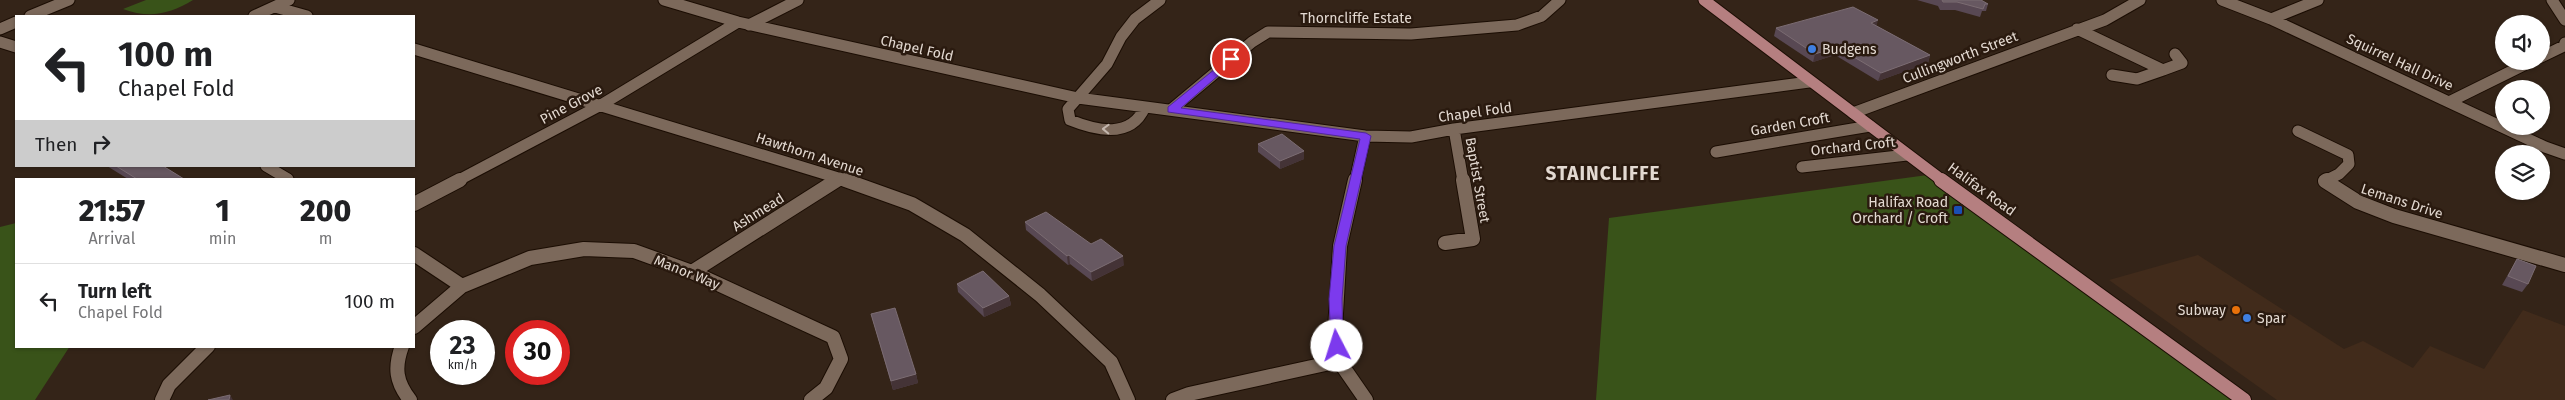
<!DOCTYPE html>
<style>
:root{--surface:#fff;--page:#f2f2f2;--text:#202124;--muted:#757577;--line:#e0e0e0}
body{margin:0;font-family:"Fira Sans",sans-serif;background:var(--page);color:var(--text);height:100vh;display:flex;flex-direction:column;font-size:19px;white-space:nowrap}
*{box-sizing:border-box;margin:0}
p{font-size:16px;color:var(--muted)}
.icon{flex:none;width:28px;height:28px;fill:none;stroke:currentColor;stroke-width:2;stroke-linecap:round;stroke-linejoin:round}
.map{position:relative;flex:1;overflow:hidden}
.details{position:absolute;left:15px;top:178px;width:400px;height:170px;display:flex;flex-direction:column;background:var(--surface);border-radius:0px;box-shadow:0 1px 4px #0004}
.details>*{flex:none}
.hud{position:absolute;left:15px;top:15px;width:400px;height:152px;border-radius:0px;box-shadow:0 1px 4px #0004;background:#fff;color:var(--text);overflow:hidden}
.controls{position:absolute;left:2495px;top:15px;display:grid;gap:10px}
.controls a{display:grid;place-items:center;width:55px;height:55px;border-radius:50%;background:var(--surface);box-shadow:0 1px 4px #0004;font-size:25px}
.speed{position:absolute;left:430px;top:320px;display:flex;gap:10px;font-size:25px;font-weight:700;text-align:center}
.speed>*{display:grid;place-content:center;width:65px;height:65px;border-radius:50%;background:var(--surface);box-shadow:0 1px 4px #0004;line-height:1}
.speed small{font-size:12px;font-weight:400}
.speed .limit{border:8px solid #d22;background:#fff;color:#111}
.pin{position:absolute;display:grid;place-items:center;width:42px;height:42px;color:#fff;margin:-21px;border:2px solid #fff;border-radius:50%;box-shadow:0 1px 5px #0007}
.me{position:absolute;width:55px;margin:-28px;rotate:355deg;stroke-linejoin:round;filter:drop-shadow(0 0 4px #0008)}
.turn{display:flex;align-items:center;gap:18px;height:105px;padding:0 20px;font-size:22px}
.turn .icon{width:65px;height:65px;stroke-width:2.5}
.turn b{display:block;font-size:35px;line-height:42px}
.then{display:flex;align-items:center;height:48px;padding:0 20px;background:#0003;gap:10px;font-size:19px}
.eta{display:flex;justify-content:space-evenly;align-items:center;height:85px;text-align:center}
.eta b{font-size:30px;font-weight:800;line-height:35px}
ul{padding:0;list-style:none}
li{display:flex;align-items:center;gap:15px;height:75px;padding:0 20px;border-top:1px solid var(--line)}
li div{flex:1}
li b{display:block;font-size:19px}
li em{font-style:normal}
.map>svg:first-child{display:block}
</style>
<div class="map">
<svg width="2565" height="400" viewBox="0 0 2565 400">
<rect width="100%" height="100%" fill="#342418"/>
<path fill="#412b1b" d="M2198 255 2344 349 2363 341 2413 368 2430 346 2484 369 2523 310 2565 326V400H2277L2109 280Z"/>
<path fill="#395319" d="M146 0H193C170 14 149 19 123 9Z
M1935 174 2244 400H1596L1609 218Z
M16 223V346H70L35 400H0V227Z"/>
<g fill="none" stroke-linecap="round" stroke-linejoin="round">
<g stroke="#1b0d03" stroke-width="13">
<path id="minor-far1" d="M664 0 738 22 1078 98 1365 136 1411 137 1454 129 1809 82
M2222 0 2271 19 2545 147 2565 154
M2552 0 2565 20
M275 7 307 16
M30 16 69 0
M254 16 289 0
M2271 19 2318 0
M749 25 798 0
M0 29 16 22
M2077 29 2163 70 2182 63 2175 54
M0 42 16 47
M414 49 848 181
M2541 57 2564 46 2565 43
M2112 75 2137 79 2163 70
M2449 102 2532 61
M1145 107C1131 139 1097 131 1070 120L1068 109 1107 64 1121 37 1135 19 1160 0
M1172 109 1252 42 1268 32 1411 34 1517 25 1542 16 1560 0
M1853 113 2105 20 2140 0
M1454 129 1463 181
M2298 131 2348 155 2349 164 2339 174 2325 181
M1716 152 1870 126
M266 166 288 179
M1802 167 1907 155
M457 181 601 105 738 22
M835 181 840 178
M1355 181 1365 136"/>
</g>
<g stroke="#1b0d03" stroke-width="16">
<path id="minor" d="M845 180 912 204 965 235 1040 295 1111 362 1128 400
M1355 180 1340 246 1335 330 1339 361 1366 400
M2327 180 2325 181 2358 202 2394 216 2565 265
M414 204 460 180
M1445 243 1473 239 1463 180
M414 254 462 286
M692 272 837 180
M414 327 462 286 530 258 584 249 634 251 692 272 833 337 841 359 826 388 811 400
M402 346C394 368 396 382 410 400
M162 400 169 385 208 346
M1173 400 1189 394 1339 361"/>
</g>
<g stroke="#1b0d03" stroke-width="13">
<path id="major-far1" d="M1704 0 1943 181"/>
</g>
<g stroke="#1b0d03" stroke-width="16">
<path id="major" d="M1941 180 2244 400"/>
</g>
<use href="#minor-far1" stroke="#7c695b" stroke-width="11"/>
<use href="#minor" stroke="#7c695b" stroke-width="14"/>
<use href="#major-far1" stroke="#b57f80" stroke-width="11"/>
<use href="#major" stroke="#b57f80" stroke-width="14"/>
</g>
<path fill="#584853" d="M1917 0H1981L1988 4 1986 11H1982L1980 17 1955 10H1940L1938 6Z
M1877 26 1930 55 1928 63 1878 81 1835 55 1813 62 1774 36 1776 28Z
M1258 144 1304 151V159L1280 169 1258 152Z
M107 166H163L184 179H128Z
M1025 222 1091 244 1124 265 1092 281 1070 264 1068 265 1026 230Z
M2517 259 2528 284 2522 292 2502 285Z
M957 284 1009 296 1011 305 984 317 958 292Z
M871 314 916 374 918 383 893 390Z"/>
<path fill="#443336" d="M1878 20 1876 28 1871 23Z
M1837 47 1835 55 1813 62 1815 54Z
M1930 55 1928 63 1878 81 1881 73Z
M1304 151V159L1280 169V161Z
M1069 255 1070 264 1068 265 1067 256Z
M1123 256 1124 265 1092 281 1091 272Z
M1009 296 1011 305 984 317 983 308Z
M916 374 918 383 893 390 891 381Z
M230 395 233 400H229Z"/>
<path fill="#675861" stroke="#7b6c72" d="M1942 0H1981L1988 4H1985L1983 9 1957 2H1943Z
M1853 7 1878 20 1871 23 1930 55 1881 73 1837 47 1815 54 1776 28Z
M1282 134 1304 151 1280 161 1258 144Z
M116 166H163L184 179H137Z
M1046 212 1091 244 1101 239 1123 256 1091 272 1069 255 1067 256 1025 222Z
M2517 259 2536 266 2528 284 2508 276Z
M983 271 1009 296 983 308 957 284Z
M895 308 916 374 891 381 871 314Z
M230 395 229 400H208Z"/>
<defs><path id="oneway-chevron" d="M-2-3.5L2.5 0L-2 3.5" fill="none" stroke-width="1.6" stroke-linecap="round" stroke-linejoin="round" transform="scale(1.25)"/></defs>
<use stroke="#c4b7ae" href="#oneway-chevron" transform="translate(1106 129) rotate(-178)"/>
<path fill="#7c3aed" stroke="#51269a" d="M1231 56 1235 57V61L1181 108 1366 133 1371 136 1346 246 1342 299 1343 346 1342 349H1332L1331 346 1329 299 1334 246 1360 139 1168 112V107Z"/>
<g fill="#3f7fe0" stroke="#2a1a0f" stroke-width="2">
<circle cx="1812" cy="49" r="5"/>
<circle cx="2247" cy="318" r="5"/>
</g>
<rect fill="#1a4fb4" stroke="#2a1a0f" stroke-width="2" x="1953" y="205" width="10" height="10" rx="2.5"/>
<circle fill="#e8710a" stroke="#2a1a0f" stroke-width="2" cx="2236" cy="310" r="5"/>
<g text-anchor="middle" stroke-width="5" stroke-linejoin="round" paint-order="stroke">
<g font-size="14" fill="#e3d9d1" stroke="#2a1a0f">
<text x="1356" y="23">Thorncliffe Estate</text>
<text transform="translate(917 48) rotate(13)" y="5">Chapel Fold</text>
<text transform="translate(1960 57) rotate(-21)" y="5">Cullingworth Street</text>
<text transform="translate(2400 62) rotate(25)" y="5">Squirrel Hall Drive</text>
<text transform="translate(571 104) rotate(-28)" y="5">Pine Grove</text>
<text transform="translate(1475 112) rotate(-8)" y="5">Chapel Fold</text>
<text transform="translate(1790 124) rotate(-10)" y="5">Garden Croft</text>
<text transform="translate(1853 146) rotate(-6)" y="5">Orchard Croft</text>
<text transform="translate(810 154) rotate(18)" y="5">Hawthorn Avenue</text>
<text transform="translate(1478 180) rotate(80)" y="5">Baptist Street</text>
<text transform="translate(1982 189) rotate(36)" y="5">Halifax Road</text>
<text transform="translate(2402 201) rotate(18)" y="5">Lemans Drive</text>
<text transform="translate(758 212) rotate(-32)" y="5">Ashmead</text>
<text transform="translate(687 272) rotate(22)" y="5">Manor Way</text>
</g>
<g font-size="14" fill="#e3d9d1" stroke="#2a1a0f" text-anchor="start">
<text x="1822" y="54">Budgens</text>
<text x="1948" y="207" text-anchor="end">Halifax Road<tspan x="1948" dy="16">Orchard / Croft</tspan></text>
<text x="2226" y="315" text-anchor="end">Subway</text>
<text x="2257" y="323">Spar</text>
</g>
<g font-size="19" font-weight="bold" letter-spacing="1" fill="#e3d9d1" stroke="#2a1a0f">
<text x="1603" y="180">STAINCLIFFE</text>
</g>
</g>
</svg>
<div class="controls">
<a><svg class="icon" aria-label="sound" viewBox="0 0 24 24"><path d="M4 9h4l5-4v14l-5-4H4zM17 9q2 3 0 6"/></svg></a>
<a><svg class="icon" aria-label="search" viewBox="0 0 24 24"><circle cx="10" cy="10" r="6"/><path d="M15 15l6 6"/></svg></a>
<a><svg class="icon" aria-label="layers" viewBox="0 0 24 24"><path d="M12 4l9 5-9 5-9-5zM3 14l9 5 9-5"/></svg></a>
</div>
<div class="speed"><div>23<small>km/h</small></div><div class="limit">30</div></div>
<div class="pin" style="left:1231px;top:59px;background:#d93025"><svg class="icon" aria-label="arrive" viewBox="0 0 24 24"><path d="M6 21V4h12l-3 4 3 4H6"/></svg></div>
<svg class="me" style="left:1337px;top:346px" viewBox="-20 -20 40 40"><circle r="19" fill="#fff"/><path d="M0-13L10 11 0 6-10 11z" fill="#7c3aed"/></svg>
<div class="hud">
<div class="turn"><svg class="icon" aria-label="left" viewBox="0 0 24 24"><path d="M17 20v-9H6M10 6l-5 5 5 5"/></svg><div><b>100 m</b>Chapel Fold</div></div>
<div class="then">Then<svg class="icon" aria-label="right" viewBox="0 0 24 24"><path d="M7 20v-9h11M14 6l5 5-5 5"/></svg></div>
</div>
<section class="details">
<div class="eta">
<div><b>21:57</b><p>Arrival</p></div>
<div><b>1</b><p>min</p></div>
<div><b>200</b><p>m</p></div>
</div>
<ul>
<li><svg class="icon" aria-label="left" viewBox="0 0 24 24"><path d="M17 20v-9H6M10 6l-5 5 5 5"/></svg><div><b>Turn left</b><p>Chapel Fold</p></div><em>100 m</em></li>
</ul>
</section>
</div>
